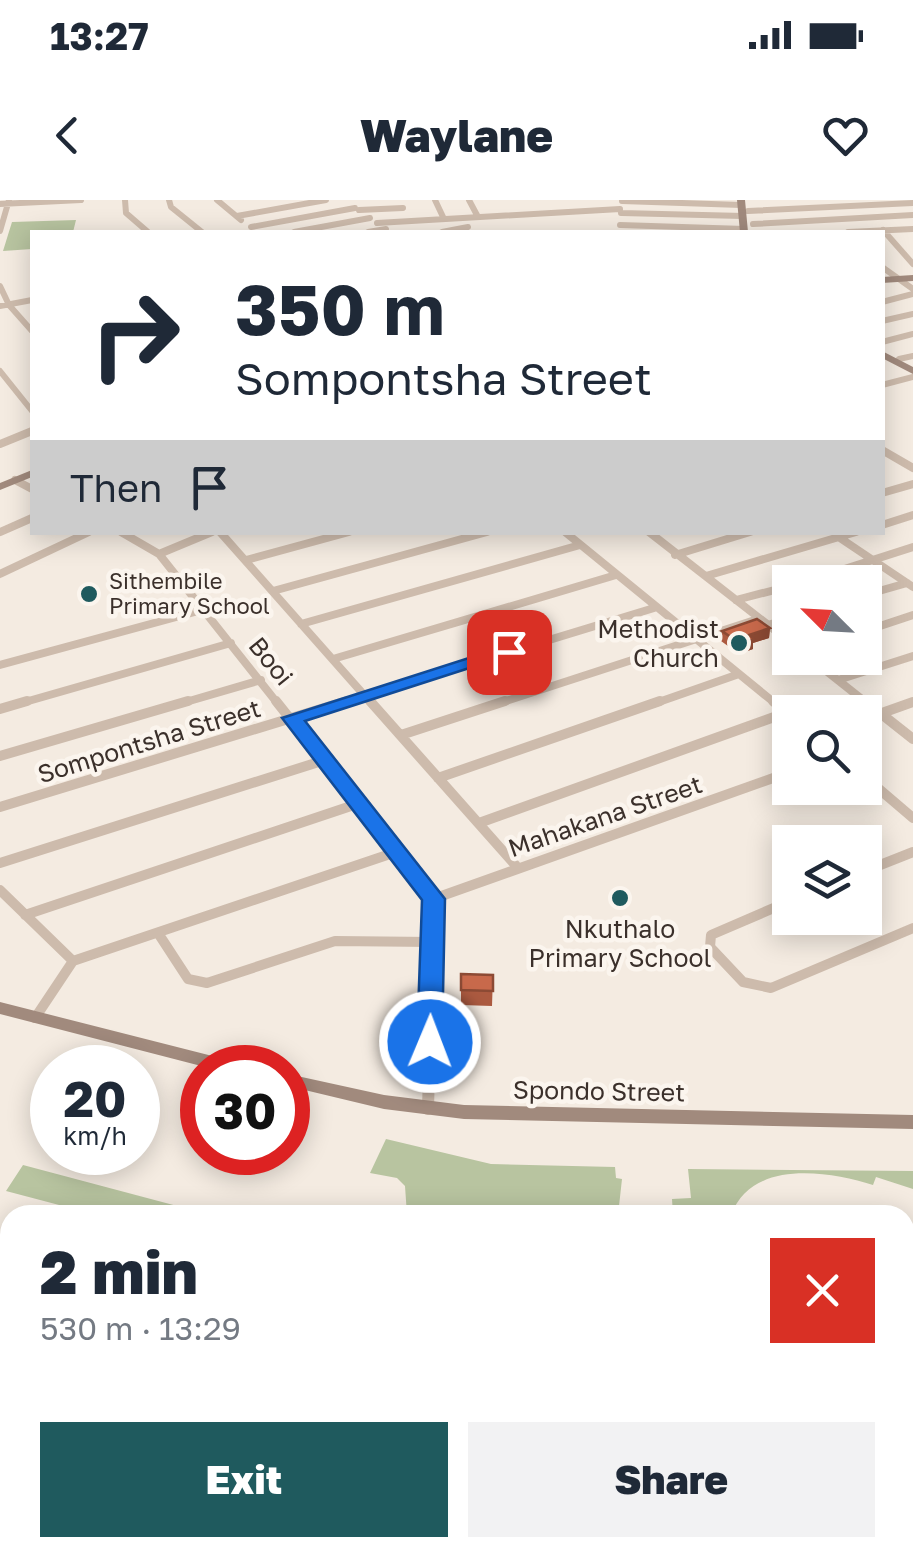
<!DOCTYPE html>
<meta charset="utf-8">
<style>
:root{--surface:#fff;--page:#f2f2f3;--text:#1f2937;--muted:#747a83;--accent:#1f5a5e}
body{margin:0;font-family:"Golos Text",sans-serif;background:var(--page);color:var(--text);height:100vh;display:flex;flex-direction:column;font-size:38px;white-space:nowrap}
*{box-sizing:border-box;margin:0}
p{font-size:32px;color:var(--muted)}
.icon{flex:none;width:55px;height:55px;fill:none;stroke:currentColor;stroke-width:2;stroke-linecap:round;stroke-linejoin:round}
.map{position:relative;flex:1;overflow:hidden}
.details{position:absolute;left:0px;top:1005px;width:915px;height:352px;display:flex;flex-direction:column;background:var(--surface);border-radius:30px 30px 0 0;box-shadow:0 5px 25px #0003}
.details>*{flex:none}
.guide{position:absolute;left:30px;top:30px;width:855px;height:305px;border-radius:0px;box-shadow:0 5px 25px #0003;background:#fff;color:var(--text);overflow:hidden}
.needle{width:65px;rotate:294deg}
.buttons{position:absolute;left:772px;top:365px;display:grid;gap:20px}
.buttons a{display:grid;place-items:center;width:110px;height:110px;border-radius:0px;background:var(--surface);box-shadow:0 5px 25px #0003;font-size:50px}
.speed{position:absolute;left:30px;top:845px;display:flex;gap:20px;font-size:50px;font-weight:700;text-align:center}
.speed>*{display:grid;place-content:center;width:130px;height:130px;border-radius:50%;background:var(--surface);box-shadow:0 5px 25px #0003;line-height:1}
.speed small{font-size:25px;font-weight:400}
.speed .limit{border:15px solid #d22;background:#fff;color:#111}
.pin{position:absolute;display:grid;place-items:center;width:85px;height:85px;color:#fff;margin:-42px;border-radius:20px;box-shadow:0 5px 15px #0006}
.me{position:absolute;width:110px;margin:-55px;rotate:1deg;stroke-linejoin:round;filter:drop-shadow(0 0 8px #0008)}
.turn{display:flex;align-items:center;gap:35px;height:210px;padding:0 40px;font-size:45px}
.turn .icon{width:130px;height:130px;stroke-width:2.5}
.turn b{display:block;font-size:70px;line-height:85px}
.then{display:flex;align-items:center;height:95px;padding:0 40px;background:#0003;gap:20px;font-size:38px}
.round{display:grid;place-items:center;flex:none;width:105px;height:105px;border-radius:0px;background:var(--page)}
.headline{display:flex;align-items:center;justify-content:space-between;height:170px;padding:0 40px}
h1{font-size:60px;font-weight:800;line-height:75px}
.action{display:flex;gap:20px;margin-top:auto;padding:20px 40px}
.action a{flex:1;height:115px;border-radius:0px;background:var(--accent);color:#fff;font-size:40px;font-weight:800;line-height:115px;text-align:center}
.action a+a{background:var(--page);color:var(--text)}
.status{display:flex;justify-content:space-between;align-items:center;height:70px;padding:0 50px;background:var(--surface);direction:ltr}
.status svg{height:28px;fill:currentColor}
header{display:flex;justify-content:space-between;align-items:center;height:130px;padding:0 40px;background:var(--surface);font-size:45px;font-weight:800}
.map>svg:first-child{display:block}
</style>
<div class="status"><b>13:27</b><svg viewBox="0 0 49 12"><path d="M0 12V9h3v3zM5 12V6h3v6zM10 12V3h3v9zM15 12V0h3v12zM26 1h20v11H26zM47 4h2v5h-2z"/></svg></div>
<header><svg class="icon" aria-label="back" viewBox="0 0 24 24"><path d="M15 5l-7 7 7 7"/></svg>Waylane<svg class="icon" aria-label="heart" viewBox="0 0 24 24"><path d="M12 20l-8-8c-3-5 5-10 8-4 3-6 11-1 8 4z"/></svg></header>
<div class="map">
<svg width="913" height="1356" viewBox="0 0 913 1356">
<rect width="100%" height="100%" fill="#f4ebe1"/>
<path fill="#b8c4a0" d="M76 20 73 32H32V49L3 51 12 22Z
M386 939 491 964 615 967 616 978 622 979 619 1006 625 1015H407L405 986 397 978 370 973Z
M23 965 211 1015H97L6 991Z
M688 969 913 971V989L876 977 873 985C828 971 752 959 731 1015H673L672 999 691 998Z
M323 1348H671L662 1356H320Z"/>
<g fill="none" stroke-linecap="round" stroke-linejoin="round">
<path stroke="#cdbbac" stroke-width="6" d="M125 0 126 13 148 32
M169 0 171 7 202 32
M217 0 241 20
M435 0 444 19
M469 0 478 17
M622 1 741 5
M0 4 81 0
M359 10 403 8
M748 11 913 3
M621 13 743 16
M237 16 326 0
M377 23 620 9
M753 24 913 15
M620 25 744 29
M251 27 355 8
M883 30 913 64
M0 31 9 0
M294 32 370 18
M368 32 386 29
M442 32 468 27
M848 32 913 29
M882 67 913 89
M0 86 9 105 32 131
M882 102 913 94
M0 106 32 100
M882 121 913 114
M882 142 913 134
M899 159 913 156
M0 171 32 211
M882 185 913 177"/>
<path stroke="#cdbbac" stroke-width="8" d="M0 244 32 231
M882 250 913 268
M15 280 32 289
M882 293 913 284
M882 325 913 315
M0 332 32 318
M121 332 159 354 278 504
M220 332 372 504
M565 332 776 504
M649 332 790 442
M837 336 913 387
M159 354 212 332
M675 355 750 332
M246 360 349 332
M0 374 89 332
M706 376 856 332
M804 382 913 347
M273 391 487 332
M865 395 907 383
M736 400 790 386
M301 424 580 345
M768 425 790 418
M865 431 913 415
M810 458 868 504
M333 459 616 375
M0 465 202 410
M838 480 913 456
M18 504 231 443
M179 504 261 480
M339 504 654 408
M497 504 758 419
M653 504 739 474
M908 504 913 502"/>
<path stroke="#cdbbac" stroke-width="10" d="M276 501 433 699 429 874
M370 501 518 668
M773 501 789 514
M865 501 913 539
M0 509 27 501
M882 513 913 502
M401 535 505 501
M0 556 188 501
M865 577 913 618
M438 578 660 501
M0 607 347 501
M479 623 788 512
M0 663 325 560
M865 671 913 652
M0 690 73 761 35 818
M433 699 790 572
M790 701 711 735 710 747 743 782 771 788 913 728
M25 715 360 603
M158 733 188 779 207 783 335 741 432 742
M73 761 399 651"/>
<path stroke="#cdbbac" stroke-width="12" d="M428 909 429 872"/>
<path fill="#a18a7d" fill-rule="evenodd" d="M737 0H745L748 32H740Z
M913 75V81L882 83V77Z
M882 151 913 167V174L882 158Z
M32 270V277L0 290V283Z
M0 802 236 862 242 864 244 868H209L0 814Z
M288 874 384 895 464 905 913 915V929L464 919 384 909 288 886Z"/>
</g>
<path fill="#ac5a40" d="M770 428 769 438 753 443V449L739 454 721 441 722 431Z
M461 774 493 775 492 806 461 805Z"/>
<path fill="#8c4a34" d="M770 428 769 438 753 443V449L739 454 741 444 749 435Z"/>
<path fill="#c8694b" stroke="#8c4a34" stroke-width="2.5" d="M757 419 770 428 749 435 754 439 741 444 722 431Z
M461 774 493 775V791L461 790Z"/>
<path fill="#1a73e8" stroke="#114b97" stroke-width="2.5" d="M503 447 519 452 305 521 445 699 442 842 430 852 417 842 422 700 282 518Z"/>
<g fill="#1f5a5e" stroke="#fbf5ee" stroke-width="4">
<circle cx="89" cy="394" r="10"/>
<circle cx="739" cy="443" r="10"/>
<circle cx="620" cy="698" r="10"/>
</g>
<g text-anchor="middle" stroke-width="9" stroke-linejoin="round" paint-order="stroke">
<g font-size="22" fill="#3b302b" stroke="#fbf5ee" text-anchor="start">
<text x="109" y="389">Sithembile<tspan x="109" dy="25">Primary School</tspan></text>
</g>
<g font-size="25" fill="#3b302b" stroke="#fbf5ee" text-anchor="end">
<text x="719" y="438">Methodist<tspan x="719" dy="29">Church</tspan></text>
<text x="620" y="738" text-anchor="middle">Nkuthalo<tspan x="620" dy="29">Primary School</tspan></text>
</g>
<g font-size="25" fill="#3b302b" stroke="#fbf5ee">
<text transform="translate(271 461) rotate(51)" y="9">Booi</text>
<text transform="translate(149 541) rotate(-17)" y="9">Sompontsha Street</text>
<text transform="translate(605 616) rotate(-19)" y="9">Mahakana Street</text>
<text transform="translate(599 891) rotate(1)" y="9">Spondo Street</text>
</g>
</g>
</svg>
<div class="buttons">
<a><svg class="needle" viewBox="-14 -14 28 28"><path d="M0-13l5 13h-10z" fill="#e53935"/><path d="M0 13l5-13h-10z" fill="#747a83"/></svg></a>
<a><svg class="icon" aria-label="search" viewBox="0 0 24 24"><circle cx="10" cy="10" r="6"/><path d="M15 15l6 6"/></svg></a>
<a><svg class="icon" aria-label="layers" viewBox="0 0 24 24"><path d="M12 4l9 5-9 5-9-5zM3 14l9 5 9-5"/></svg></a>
</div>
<div class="speed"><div>20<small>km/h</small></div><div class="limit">30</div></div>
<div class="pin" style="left:509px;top:452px;background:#d93025"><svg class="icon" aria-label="arrive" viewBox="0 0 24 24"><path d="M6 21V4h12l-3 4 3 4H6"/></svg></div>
<svg class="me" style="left:430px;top:842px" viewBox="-20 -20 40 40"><circle r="17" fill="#1a73e8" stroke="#fff" stroke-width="3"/><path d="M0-11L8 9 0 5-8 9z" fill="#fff"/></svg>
<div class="guide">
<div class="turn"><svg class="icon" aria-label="right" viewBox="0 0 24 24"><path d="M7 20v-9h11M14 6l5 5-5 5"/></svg><div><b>350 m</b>Sompontsha Street</div></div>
<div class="then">Then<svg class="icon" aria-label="arrive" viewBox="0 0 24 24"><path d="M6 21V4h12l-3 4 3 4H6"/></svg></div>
</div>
<section class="details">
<div class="headline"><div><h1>2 min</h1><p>530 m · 13:29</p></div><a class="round" style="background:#d93025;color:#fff"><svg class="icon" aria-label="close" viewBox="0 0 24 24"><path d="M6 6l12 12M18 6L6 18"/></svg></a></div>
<div class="action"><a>Exit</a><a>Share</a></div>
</section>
</div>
